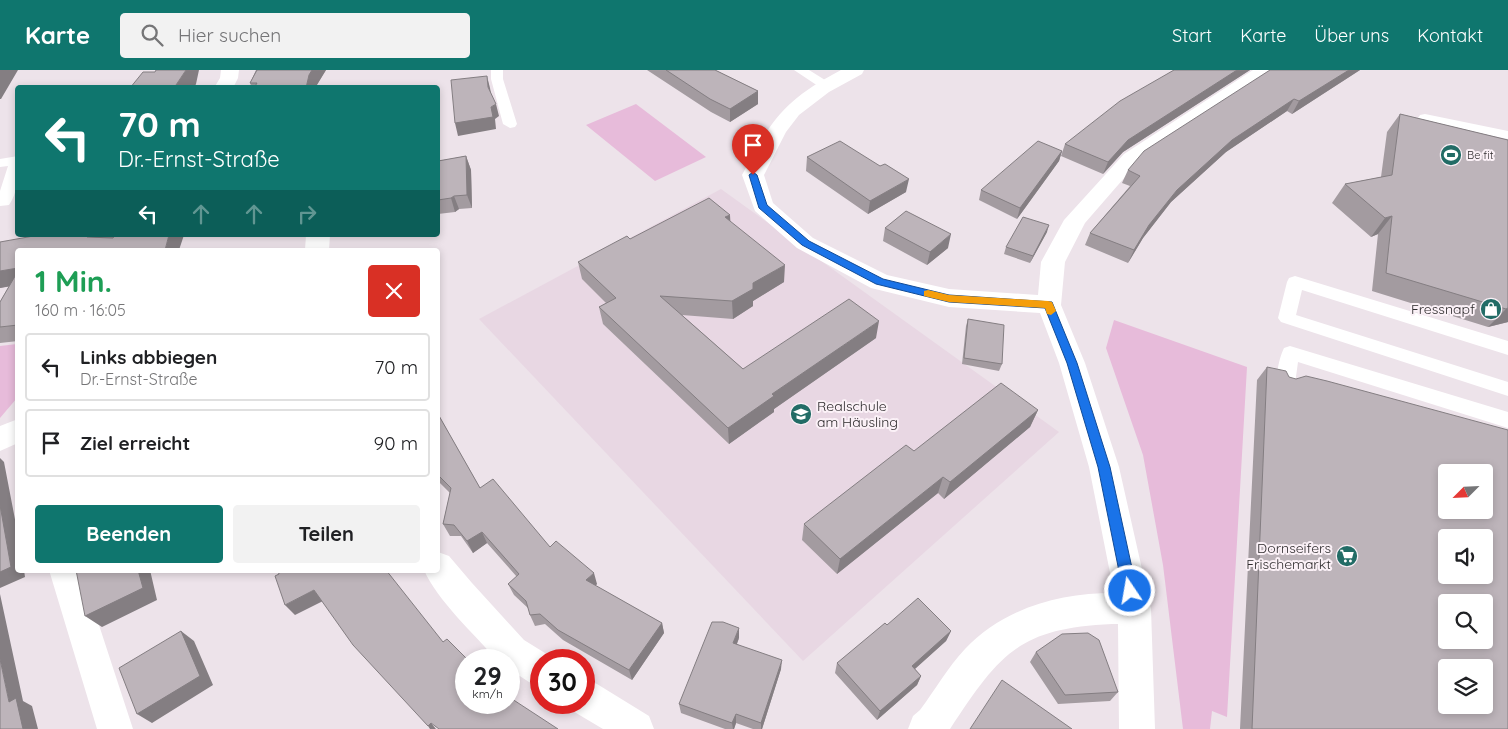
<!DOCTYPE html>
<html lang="de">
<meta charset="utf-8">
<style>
:root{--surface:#fff;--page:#f2f2f2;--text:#202124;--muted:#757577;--line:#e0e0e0;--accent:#0f766e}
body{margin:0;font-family:Quicksand,sans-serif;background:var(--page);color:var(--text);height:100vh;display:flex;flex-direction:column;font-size:19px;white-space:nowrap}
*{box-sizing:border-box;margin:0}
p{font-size:16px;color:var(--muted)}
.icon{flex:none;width:28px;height:28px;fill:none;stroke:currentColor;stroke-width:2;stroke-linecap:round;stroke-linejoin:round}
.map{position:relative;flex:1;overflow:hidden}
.details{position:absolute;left:15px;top:178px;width:425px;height:325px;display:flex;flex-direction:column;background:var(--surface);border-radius:5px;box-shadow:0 2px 8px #0003}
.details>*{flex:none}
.hud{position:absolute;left:15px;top:15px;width:425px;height:152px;border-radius:5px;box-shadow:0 2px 8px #0003;background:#0f766e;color:#fff;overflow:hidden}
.needle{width:32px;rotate:246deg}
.buttons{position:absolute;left:1438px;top:394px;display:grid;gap:10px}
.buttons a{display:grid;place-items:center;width:55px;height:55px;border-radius:5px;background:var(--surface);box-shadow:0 2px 8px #0003;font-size:25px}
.speed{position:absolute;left:455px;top:579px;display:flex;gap:10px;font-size:25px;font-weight:700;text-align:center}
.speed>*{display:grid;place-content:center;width:65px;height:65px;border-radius:50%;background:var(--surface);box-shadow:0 2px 8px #0003;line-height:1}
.speed small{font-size:12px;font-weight:400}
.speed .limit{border:8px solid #d22;background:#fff;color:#111}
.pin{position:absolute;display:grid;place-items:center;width:42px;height:42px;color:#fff;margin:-51px -21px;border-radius:50% 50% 50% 0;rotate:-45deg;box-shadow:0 0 5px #0007}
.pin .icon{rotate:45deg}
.me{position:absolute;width:55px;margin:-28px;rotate:348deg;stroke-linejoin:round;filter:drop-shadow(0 0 4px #0008)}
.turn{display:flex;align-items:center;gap:18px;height:105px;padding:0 20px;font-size:22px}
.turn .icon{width:65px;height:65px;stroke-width:2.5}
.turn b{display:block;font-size:35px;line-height:42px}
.lanes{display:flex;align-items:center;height:48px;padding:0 20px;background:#0003;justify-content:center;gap:25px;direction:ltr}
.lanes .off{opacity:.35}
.round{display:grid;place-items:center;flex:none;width:52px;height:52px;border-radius:5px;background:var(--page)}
.headline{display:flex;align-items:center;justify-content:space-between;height:85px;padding:0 20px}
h1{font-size:30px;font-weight:800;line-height:38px;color:#1e9e55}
.button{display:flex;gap:10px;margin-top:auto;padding:10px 20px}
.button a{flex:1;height:58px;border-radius:5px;background:var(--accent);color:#fff;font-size:20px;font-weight:800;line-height:58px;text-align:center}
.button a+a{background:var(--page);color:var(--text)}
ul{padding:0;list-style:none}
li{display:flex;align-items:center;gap:15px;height:68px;margin:0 10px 8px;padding:0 10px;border:2px solid var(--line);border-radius:5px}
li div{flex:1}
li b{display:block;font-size:19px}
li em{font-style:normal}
header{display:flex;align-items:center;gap:30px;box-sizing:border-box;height:70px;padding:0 25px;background:var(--accent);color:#fff}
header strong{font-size:24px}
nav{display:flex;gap:28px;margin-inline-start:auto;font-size:18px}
.search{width:350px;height:45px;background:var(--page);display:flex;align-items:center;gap:12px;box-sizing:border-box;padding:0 18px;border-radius:5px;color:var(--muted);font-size:19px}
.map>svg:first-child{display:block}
</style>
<header>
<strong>Karte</strong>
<div class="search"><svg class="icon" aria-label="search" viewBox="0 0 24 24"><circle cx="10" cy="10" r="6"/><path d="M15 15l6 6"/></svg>Hier suchen</div>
<nav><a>Start</a><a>Karte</a><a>Über uns</a><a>Kontakt</a></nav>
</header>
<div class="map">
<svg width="1508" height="659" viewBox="0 0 1508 659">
<rect width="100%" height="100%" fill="#ede3ea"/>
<path fill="#e8d7e3" d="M721 119 1059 362 803 591 479 249Z"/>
<path fill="#e7bbda" d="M636 34 706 87 655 111 586 55Z
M1114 250 1247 297 1227 647 1212 641 1210 659H1183L1163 495 1143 385 1106 278Z
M17 274V328L0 348V276Z"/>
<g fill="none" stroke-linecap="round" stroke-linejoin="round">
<path fill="#fff" fill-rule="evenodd" d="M491 0H503V9L517 54 515 57 510 58 503 54 491 9Z
M794 0H809L833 15 826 19 821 18Z
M1425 44 1508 61V69L1420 51 1418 48 1420 45Z
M18 86C18 103 19 121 9 135L0 136V121L8 96 0 97V89Z
M1295 206 1508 271V285L1302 220 1296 245 1508 312V326L1281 252 1278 248 1287 212 1289 208Z
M1290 276 1508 342V358L1298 292 1295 314 1293 319 1286 321 1279 319C1274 310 1279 288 1284 278Z"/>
<path fill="#fff" fill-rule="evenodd" d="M221 0H239L238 8 233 18H214L220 8Z
M841 0H864L862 4 829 22 799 45 786 62 764 105 773 133 813 168 887 205 949 219 1038 225 1041 192 1064 150 1124 84 1253 0H1275L1273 4 1138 92 1085 153 1065 192 1061 235 1085 293 1119 397 1151 539 1155 659H1119L1118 554H1112C1018 558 999 585 950 659H908L913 646 920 640C935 620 948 597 965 579 1004 538 1059 523 1114 523L1089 397 1059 293 1040 243 949 237 871 218 797 178 755 141 742 105C771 50 784 30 841 0Z
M306 165H330L329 180H305Z
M18 349V373L0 381V356Z
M438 482 449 486 472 513 524 570 553 588 554 590H541V617L529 612 509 599V590H497C475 565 437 530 424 500H438Z
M49 500H81L133 659H97Z
M584 609 597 614 649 646 654 659H603L571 640 569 632H584Z"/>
</g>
<path fill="#a39ba0" d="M256 0H326L315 18H252L250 13Z
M647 0H715L758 21V34L730 52 711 42Z
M1174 0H1250L1123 82 1103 104 1061 86 1065 74Z
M1270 0H1360L1292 44 1287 41 1226 82 1171 132 1143 168 1128 193 1085 175 1090 163 1130 116 1122 113 1128 100Z
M1400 44 1508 70V252L1488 257 1372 221 1378 164 1371 167 1332 133 1345 114 1381 107 1387 62Z
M1062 81 1059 91 1017 149 979 130 981 120Z
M466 86 471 100 472 138 459 139 455 142 438 144V91Z
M807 87 906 122 868 144 806 101Z
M730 151 784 212 753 231V236L733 249 682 245 743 299 876 268 774 339V342L729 374 603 254 599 237 606 233 582 209 578 192 630 169Z
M885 158 948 178 927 195 883 171Z
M1047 162 1030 193 1004 184 1006 177Z
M184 165 18 180V271L0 273V232L9 216 0 218V172L102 167Z
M968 249 1002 294 999 301 962 294 966 256Z
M1267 297 1289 307 1508 659H1240L1257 310Z
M1038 340 1030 357 944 429 938 423 837 504 802 470 804 454 914 381Z
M438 344 480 418 550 477 597 514 595 516 662 553 664 563 632 610 563 570 545 554 535 556 530 545 529 539 514 525 508 514 517 507 487 473 473 483 461 466H450L443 454 450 423 438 411Z
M887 555 951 561 946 571 915 599 921 606 917 615 877 650 835 603 837 593Z
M739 568 737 574 781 599 762 659H753L736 653 734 659H725L681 643 679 634Z
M1036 582 1118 622 1110 631 1058 634 1030 592Z"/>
<path fill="#847e82" d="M0 0H18L1 29H0Z
M186 0H199L196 14 194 18H174Z
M312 0H326L315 18H306L309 5Z
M1237 0H1250L1123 82 1103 104 1108 92 1128 70Z
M1349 0H1360L1292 44 1299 31Z
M487 6 490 18 492 29 488 17Z
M758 21V34L730 52V39Z
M1294 29 1287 41 1226 82 1171 132 1143 168 1128 193 1134 180 1149 155 1177 120 1232 70Z
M496 34 499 46 495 49 496 59 458 66 455 53 491 37Z
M1062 81 1059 91 1017 149 1020 138Z
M466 86 471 100 472 138 467 125Z
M909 109 906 122 868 144 870 131Z
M454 126 459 139 455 142 451 128Z
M730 145 731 162 725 147Z
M1392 146 1378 164 1371 167 1385 148Z
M1049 155 1047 162 1030 193 1033 186Z
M951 164 948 178 927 195 930 182Z
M88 165H100L104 169 87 167Z
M169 165H184L179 180H165Z
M785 195 784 212 753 231V236L733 249 732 231 753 213Z
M18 198V215L0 218V201Z
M1508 238V252L1488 257 1506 239Z
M879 251 876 268 774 339V342L729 374 728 358 772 324Z
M1038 340 1030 357 944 429 950 412Z
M0 388 4 392 18 465V500H24L25 507 0 518Z
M943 407 938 423 837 504 840 489Z
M482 462 487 473 473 483 467 471Z
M138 500H150L157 530 102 557 85 546Z
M594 503 597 514 590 521 586 510Z
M314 520 323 531 295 545 285 535Z
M0 524 23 631 32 636 38 659H23L9 632 0 589Z
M662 553 664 563 632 610 629 600Z
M739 558V568L733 583V573Z
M181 561 194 571 213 615 152 653 137 644Z
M951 561 946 571 908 605 912 596Z
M782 590 781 599 762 659H761V653Z
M921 606 917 615 877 650 880 641Z
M736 644V653L734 659H733L732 653Z
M431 653 436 659H430L428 656Z"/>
<path fill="#bdb4ba" stroke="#847e82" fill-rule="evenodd" d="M156 0H186L174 18H130L143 2H155Z
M257 0H312L309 5 306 18H254L257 13H250Z
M666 0H715L758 21 730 39 710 29Z
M1174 0H1237L1128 70 1108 92 1065 74 1120 31Z
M1270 0H1349L1299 31 1294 29 1232 70 1177 120 1149 155 1134 180 1090 163 1140 106 1128 100 1144 81Z
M487 6 488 17 496 34 491 37 493 47 455 53 451 10Z
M1400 44 1508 70V238L1506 239 1386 203 1392 146 1385 148 1345 114 1392 105Z
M840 71 880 96 885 94 909 109 870 131 807 87Z
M1038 71 1062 81 1020 138 981 120Z
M466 86 467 125 454 126 451 128 438 130V91Z
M709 128 730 145 725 147 785 195 753 213V219L732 231 660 226 743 299 849 229 879 251 772 324 774 326 728 358 599 237 616 228 578 192 627 166 630 169Z
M906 141 951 164 930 182 885 158Z
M1023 147 1049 155 1033 186 1006 177Z
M39 165H88L87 167 113 168 115 165H169L165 180H18V198L0 201V172Z
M18 201V255L0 257V232Z
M968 249 1004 255 1002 294 964 288Z
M1267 297 1286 301 1289 307 1296 309 1306 306 1327 311 1508 360V659H1252ZM1446 402H1484V440H1446ZM1446 468H1484V505H1446ZM1446 532H1484V570H1446ZM1446 598H1484V635H1446Z
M1001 313 1038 340 950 412 943 407 840 489 804 454 906 375 914 381Z
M438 344 480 418 493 409 550 477 556 471 594 503 586 510 662 553 629 600 558 560 540 544 530 545 526 531 508 514 519 504 482 462 467 471 454 455 443 454 451 418 438 405Z
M0 435 11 497 0 502Z
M76 500H138L143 518 85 546Z
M278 500H386L443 572 447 569 468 590H466V632H509V627L558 659H439L431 653 428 656 353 575 314 520 285 535 275 506 279 504Z
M918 528 951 561 912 596 921 606 880 641 837 593 885 553 887 555Z
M712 552H723L739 558 733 573 782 590 761 653 736 644 732 653 679 634Z
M181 561 200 606 137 644 119 598Z
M1088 563 1099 570 1118 622 1065 625 1036 582 1062 564Z
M0 589 9 632 16 628 23 659H0Z
M1002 610 1072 659H970Z"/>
<path fill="#1a73e8" stroke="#114b97" d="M753 102 757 105 767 135 809 171 883 209 949 225 1052 232 1077 293 1110 397 1137 521 1135 525 1130 527 1125 525 1123 521 1098 397 1067 293 1045 238 949 232 876 214 802 175 759 138 749 105Z"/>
<path fill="#f59e0b" d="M928 220 949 225 1048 231 1052 232 1056 241 1051 245 1047 244 1045 238 949 232 924 226V221Z"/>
<defs>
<g id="stadium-disc" transform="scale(1.125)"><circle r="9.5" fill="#226c66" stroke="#fbf1f7"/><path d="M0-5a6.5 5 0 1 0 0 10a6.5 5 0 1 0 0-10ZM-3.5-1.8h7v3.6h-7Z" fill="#fff"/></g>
<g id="shop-disc" transform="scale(1.125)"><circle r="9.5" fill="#226c66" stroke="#fbf1f7"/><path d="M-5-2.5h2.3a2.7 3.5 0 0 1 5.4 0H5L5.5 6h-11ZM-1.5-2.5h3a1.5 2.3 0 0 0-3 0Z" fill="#fff"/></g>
<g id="school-disc" transform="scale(1.125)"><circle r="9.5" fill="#226c66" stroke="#fbf1f7"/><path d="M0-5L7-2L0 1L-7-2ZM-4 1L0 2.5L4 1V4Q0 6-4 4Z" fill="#fff"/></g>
<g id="supermarket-disc" transform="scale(1.125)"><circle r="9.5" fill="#226c66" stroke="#fbf1f7"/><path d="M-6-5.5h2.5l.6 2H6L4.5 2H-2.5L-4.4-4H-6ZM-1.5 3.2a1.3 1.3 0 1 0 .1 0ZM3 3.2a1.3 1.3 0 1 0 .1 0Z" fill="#fff"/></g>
</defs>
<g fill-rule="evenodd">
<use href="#stadium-disc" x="1451" y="85"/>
<use href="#shop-disc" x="1491" y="239"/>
<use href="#school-disc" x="801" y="344"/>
<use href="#supermarket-disc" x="1347" y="486"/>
</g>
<g text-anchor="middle" stroke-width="4" stroke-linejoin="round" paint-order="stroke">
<g font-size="11" fill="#2e2b2d" stroke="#fbf1f7" text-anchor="start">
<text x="1467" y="89">Be fit</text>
</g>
<g font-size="14" fill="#2e2b2d" stroke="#fbf1f7" text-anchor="end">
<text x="1475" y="244">Fressnapf</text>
<text x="817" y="341" text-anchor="start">Realschule<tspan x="817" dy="16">am Häusling</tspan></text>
<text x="1331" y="483">Dornseifers<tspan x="1331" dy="16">Frischemarkt</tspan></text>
</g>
</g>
</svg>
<div class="buttons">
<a><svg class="needle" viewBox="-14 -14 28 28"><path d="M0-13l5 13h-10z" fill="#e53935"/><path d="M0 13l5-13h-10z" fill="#757577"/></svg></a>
<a><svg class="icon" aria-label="sound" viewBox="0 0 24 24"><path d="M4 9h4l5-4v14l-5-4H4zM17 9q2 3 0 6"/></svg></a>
<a><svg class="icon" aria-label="search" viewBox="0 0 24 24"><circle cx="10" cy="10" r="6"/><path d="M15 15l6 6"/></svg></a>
<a><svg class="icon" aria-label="layers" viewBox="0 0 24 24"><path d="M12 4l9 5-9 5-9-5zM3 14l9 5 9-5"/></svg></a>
</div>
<div class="speed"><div>29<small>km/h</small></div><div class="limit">30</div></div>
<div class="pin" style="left:753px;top:105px;background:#d93025"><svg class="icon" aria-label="arrive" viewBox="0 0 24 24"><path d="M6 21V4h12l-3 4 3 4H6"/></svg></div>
<svg class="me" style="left:1130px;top:521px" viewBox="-20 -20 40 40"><circle r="17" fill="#1a73e8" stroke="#fff" stroke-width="3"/><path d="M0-11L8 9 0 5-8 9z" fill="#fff"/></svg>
<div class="hud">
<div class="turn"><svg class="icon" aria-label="left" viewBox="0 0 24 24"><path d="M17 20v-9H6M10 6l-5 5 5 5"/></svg><div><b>70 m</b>Dr.-Ernst-Straße</div></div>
<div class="lanes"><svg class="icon" aria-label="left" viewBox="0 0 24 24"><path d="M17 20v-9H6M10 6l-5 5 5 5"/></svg><svg class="icon off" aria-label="ahead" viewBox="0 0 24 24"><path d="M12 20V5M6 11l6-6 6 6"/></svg><svg class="icon off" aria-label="ahead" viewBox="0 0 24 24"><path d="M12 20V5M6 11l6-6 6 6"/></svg><svg class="icon off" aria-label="right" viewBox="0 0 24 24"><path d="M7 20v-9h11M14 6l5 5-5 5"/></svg></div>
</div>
<section class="details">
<div class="headline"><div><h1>1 Min.</h1><p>160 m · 16:05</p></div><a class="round" style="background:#d93025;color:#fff"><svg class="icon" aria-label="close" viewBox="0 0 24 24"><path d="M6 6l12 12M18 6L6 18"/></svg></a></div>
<ul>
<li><svg class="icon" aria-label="left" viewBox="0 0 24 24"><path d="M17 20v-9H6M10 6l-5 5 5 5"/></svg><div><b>Links abbiegen</b><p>Dr.-Ernst-Straße</p></div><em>70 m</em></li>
<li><svg class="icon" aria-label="arrive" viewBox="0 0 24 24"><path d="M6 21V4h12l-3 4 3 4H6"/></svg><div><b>Ziel erreicht</b></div><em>90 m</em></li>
</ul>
<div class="button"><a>Beenden</a><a>Teilen</a></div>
</section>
</div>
